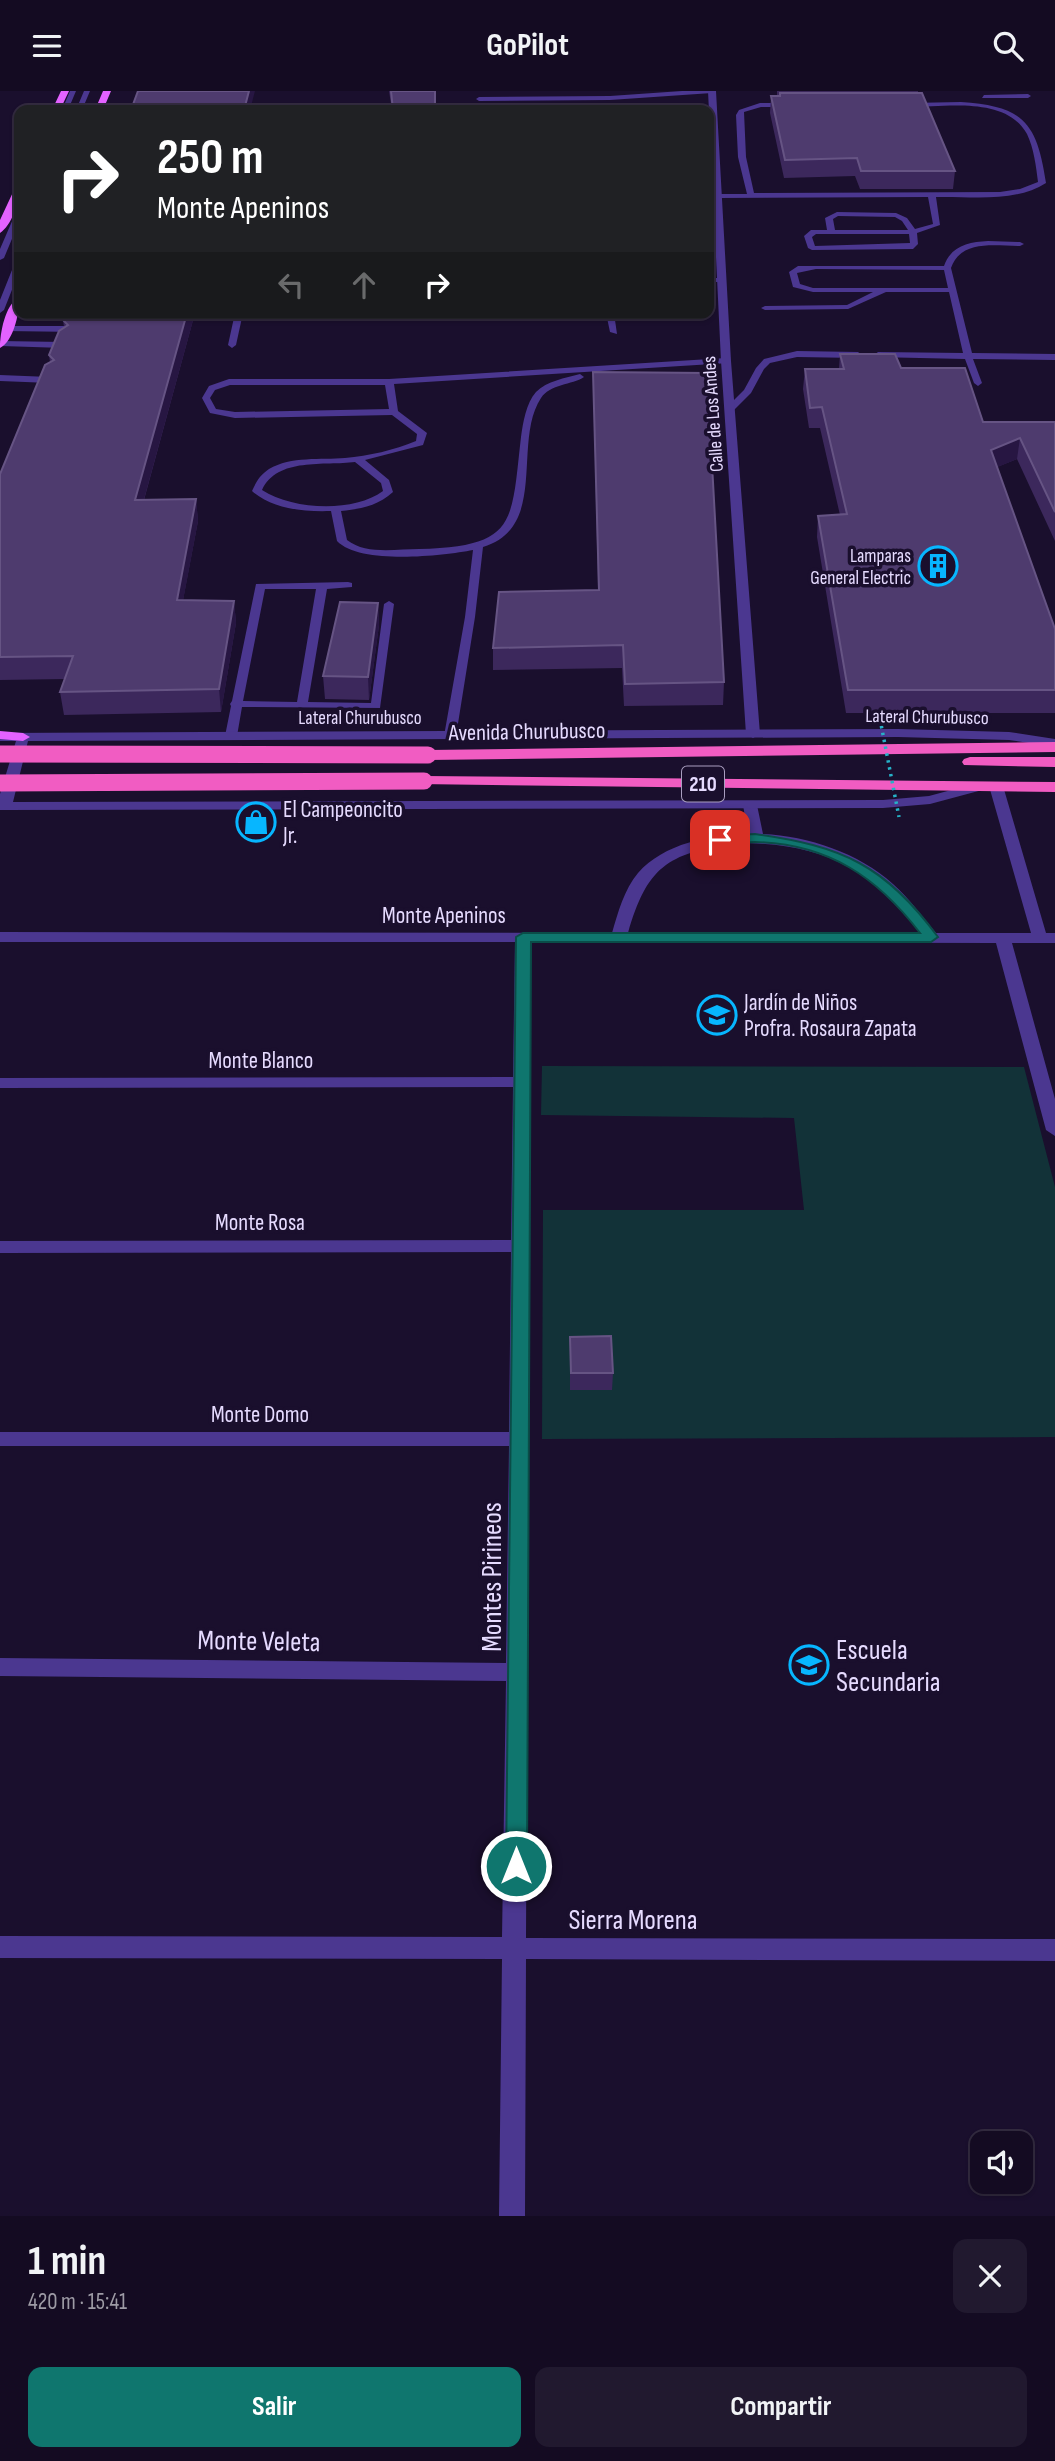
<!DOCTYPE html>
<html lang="es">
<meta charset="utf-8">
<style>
:root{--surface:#140b22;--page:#21192f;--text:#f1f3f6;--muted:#9d9ba5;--line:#332b40;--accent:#0f766e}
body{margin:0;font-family:"Sofia Sans Condensed",sans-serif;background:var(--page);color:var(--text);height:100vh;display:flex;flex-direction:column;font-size:26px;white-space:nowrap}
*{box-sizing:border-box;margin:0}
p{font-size:23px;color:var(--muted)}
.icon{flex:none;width:38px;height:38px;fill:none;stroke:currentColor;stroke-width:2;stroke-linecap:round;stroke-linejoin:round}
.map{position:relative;height:2125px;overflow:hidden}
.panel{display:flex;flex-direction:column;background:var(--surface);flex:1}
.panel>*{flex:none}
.hud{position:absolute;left:14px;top:14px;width:700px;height:214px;border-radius:14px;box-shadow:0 2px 5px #0004,0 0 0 2px var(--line);background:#202124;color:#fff;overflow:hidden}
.controls{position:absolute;left:970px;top:2040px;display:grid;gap:14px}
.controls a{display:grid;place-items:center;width:63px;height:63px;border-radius:14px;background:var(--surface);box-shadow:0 2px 5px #0004,0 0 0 2px var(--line);font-size:35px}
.pin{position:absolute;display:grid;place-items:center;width:60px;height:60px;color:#fff;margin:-30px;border-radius:14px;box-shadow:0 4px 10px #0006}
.me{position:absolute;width:77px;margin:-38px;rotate:0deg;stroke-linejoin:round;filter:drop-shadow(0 0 5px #0008)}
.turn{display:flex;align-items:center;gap:24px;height:147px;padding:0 28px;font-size:32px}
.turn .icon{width:91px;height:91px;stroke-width:2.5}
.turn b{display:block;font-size:49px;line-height:60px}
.lanes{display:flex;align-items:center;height:66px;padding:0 28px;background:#0003;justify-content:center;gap:35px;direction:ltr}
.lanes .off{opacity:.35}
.round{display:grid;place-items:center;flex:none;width:74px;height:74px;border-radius:14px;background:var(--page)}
.overview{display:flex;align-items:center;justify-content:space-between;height:119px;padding:0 28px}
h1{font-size:42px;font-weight:700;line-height:52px}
.button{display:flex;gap:14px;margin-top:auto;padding:14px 28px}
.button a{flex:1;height:80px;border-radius:14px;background:var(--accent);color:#fff;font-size:28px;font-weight:700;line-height:80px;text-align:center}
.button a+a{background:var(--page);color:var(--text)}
header{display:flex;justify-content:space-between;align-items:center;height:91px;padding:0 28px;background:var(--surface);font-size:32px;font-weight:700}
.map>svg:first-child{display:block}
</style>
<header><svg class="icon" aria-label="menu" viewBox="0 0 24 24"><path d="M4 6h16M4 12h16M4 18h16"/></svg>GoPilot<svg class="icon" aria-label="search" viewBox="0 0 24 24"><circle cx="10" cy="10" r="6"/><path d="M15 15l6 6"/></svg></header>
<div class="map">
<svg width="1055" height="2125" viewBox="0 0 1055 2125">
<rect width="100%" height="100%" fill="#1a0f2d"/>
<path fill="#123238" d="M542 975 1024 976 1055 1096V1346L542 1348 543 1119H804L794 1027 541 1024Z"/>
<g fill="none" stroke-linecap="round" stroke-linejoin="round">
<path fill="#4b3790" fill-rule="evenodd" d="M70 0H76L68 19H62Z
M84 0H90L82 19H76Z
M682 0H715L712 2 610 9 479 10 476 8 479 6 610 5Z
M984 4 1028 3 1031 5 1028 7H982Z
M961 11C1024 15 1037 32 1046 92 1015 112 971 105 936 106L940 134 917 142 918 153 913 158 812 159 808 157 804 145 811 139H827L825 127 837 121 896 122 907 127 915 138 933 133 928 106 719 107 715 105 719 103H747L738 66 736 24 739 19 760 12H789L792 14 789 16H761L744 21 746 66 754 102 1000 101 1020 98 1038 91C1036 75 1034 58 1027 43 1006 5 946 16 910 16L907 14 910 12ZM838 125 895 126 902 130 908 139H835L833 128ZM816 143H909L910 152 815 155 812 146Z
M16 121H19V131L4 167 0 169V158Z
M988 150 1020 151 1024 153 1020 155C995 155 961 148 951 177L972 262 1055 263V269L973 268 982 292 978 295 974 292 965 268 875 266 874 264 878 261 963 262 949 201H886L848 218 765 219 761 217 765 215 847 214 873 201H813L793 196 789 181 798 175H944C951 155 968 151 988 150ZM816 178 944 179 948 197H813L800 193 797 182Z
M16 169H19V181L4 219 0 222V209Z
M709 187H721L725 189 721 191H709Z
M235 222H243L236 254 232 257 228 254Z
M606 222H614L617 243 610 241Z
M7 235H79L83 238 79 241 4 240V236Z
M0 250 64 251 68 254 64 257 1 255Z
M797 260 858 261 862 264 858 267 797 266 770 272 764 278 751 302 733 320H727V316L744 299 756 277 764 268Z
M726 267 730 270 729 272 394 293 398 320 427 342 423 354 365 369 389 389 393 401C378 415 360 418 341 420L347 449C366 464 396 458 419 458 517 455 511 433 521 346 523 332 526 312 536 301 547 290 565 287 580 283L584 286C572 294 550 293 541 307 512 351 549 436 483 456L475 526 456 645 450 648 444 645 465 526 473 459C442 465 360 474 337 450L331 420C305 421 272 418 252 400 256 391 260 384 269 378 291 365 321 369 345 367 369 365 394 359 416 350L417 343 392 324 235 327 210 322 202 307 209 295 229 288H389ZM230 294H385L389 318 235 321 216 318 210 307 215 299ZM355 371 381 392 383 400C353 422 293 419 262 399 277 366 325 375 355 371Z
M0 284 50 286 54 289 50 292 0 290Z
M348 491 352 492V496L327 498 308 611 371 612 384 513 389 510 394 513 380 617 242 616 237 645 231 648 227 647 225 645 231 615 230 613 232 610 256 493ZM265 498H316L297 611 243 610Z"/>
<path fill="#4b3790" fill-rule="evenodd" d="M708 0H716L731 270 760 643 753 647 746 643 721 270Z
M996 691 1003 695 1046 842H1055V852H1012L1055 1008V1045L1046 1039 996 852 531 851 526 1847 1055 1848V1870L526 1868 525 2125H499L502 1868 0 1867V1845L502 1846 506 1590 0 1585V1567L506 1572 509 1355H0V1341H509L511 1161 0 1162V1150L511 1149 513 996 0 997V987L513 986 515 851H0V841L612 842C618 821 624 799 638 782 663 753 711 743 748 743L743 714 750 710 757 714 763 743C808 745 859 762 893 793 909 807 922 825 936 842H1031L989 695ZM734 752C822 752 865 774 920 842H628C647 776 667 763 734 752Z"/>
<path fill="#4b3790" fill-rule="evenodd" d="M898 638 1009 641 1055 648V656L1009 649 898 646 28 650 13 711 883 709 929 705 981 691 988 695 986 698 930 713 883 717 0 719V703L16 650H0V642Z"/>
<path fill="#e362ff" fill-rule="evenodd" d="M61 0H69L60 19H52Z
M103 0H111L103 19H95Z
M19 96C20 110 12 134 0 142V129L14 99Z
M19 206C20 220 14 250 0 257 0 242 5 214 19 206Z
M0 640 23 642 30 646 23 650 0 648Z"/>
<path fill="#f15cc2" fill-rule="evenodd" d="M1055 651V661L428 669 420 664 428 659Z
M970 666H1055V676L964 674 962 671 964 668Z
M424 685 1055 691V701L418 693 416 690 418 687Z"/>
<path stroke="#26b2c8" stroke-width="3.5" stroke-dasharray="2.5 4.5" stroke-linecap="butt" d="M880 628 899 726"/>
<path stroke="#f15cc2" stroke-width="17" d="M0 663 428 664
M0 692 424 690"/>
</g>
<path fill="#3c285c" d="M389 0H436V19H392Z
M777 0H918V2L955 80 953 98H860L855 85 784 87 770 22 771 5H777Z
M71 222H124L123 224 125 222H195L144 409 196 408 198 430 183 509 234 510 236 532 221 621 64 624 60 601 65 588 0 589V383L50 271 49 264 64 236 63 229 71 224Z
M840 263 901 277 983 331H1055V450L1017 368 997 376 1055 538V622H846L817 446 818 425 840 424 820 337H809L803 298 805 278H839Z
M593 281 724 591 723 614 624 615 622 577 493 579V557L598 499Z
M378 512 379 534 369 609 325 608 323 585Z
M570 1246 613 1282 612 1299H570Z"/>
<path fill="#271642" d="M249 0H255L250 19H244Z
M187 222H195L138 430 135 409Z
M1020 347 1017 368 988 380 991 359Z
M196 408 198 430 179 531 177 509Z
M234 510 236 532 221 621 219 598Z
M378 512 379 534 369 609 368 586Z"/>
<path fill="#4e3b6e" stroke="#665484" stroke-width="2" d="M138 0H249L244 19H131Z
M391 0H435V19H393Z
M780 2H922L955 80H861L857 67 785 69 771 5H780Z
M125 222H187L135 409 196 408 177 509 234 510 219 598 60 601 73 565 0 566V383L45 274 54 269 49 264 59 240 68 234 63 229 65 224H123Z
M840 263H895L901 277H965L983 331H1055V421L1020 347 991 359 1055 538V599H848L818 425 847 423 822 316 810 317 805 278H844Z
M593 281 707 282 724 591 625 593 623 554 493 557 499 501 599 499Z
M340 511 378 512 368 586 323 585Z
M611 1245 613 1282H571L570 1246Z"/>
<path fill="#0f766e" stroke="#0a4d48" stroke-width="2" d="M755 743C842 755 885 774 938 846L931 851H531L527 1775 524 1781 516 1784 509 1781 506 1775 516 846 523 842H920C877 786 829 753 755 751 743 751 724 758 714 749L720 745Z"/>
<defs>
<g id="building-ring" transform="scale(2.0125)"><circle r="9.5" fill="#1a0f2d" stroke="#07b6ff" stroke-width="1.5"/><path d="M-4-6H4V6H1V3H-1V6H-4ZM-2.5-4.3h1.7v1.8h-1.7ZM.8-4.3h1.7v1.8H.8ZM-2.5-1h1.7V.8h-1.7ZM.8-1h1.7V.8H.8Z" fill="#07b6ff"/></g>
<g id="shop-ring" transform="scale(2.0125)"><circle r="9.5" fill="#1a0f2d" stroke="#07b6ff" stroke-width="1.5"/><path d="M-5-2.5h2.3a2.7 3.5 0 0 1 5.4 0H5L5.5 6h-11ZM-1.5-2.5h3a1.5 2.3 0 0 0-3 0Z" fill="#07b6ff"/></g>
<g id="school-ring" transform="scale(2.0125)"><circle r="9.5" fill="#1a0f2d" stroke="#07b6ff" stroke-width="1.5"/><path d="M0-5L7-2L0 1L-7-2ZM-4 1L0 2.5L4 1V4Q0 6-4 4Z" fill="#07b6ff"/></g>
</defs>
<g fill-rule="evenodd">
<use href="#building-ring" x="938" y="475"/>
<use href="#shop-ring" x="256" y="731"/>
<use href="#school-ring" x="717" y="924"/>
<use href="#school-ring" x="809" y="1574"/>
</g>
<g text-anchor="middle" stroke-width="7" stroke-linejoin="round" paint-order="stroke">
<g font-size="19" fill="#e6dbff" stroke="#1a0f2d">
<text transform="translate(712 323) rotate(-94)" y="7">Calle de Los Andes</text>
<text transform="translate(927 625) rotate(1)" y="7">Lateral Churubusco</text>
<text x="360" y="633">Lateral Churubusco</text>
</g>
<g font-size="19" fill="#e6dbff" stroke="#1a0f2d" text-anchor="end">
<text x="911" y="471">Lamparas<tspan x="911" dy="22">General Electric</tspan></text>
</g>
<rect fill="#1a0f2d" stroke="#a99ec0" stroke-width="2" x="682" y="675.5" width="42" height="35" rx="5"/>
<g font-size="21" font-weight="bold" fill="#e6dbff">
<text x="703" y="700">210</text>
</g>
<g font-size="23" fill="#e6dbff" stroke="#1a0f2d">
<text transform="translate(527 640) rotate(-1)" y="8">Avenida Churubusco</text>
<text x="444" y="832">Monte Apeninos</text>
<text x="261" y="977">Monte Blanco</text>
<text x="260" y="1139">Monte Rosa</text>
<text x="260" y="1331">Monte Domo</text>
</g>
<g font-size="23" fill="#e6dbff" stroke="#1a0f2d" text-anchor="start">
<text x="283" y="726">El Campeoncito<tspan x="283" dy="26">Jr.</tspan></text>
<text x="744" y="919">Jardín de Niños<tspan x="744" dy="26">Profra. Rosaura Zapata</tspan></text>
</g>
<g font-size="28" fill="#e6dbff" stroke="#1a0f2d">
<text transform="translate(491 1486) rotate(-90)" y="10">Montes Pirineos</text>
<text transform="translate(259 1549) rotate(1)" y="10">Monte Veleta</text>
<text x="633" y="1838">Sierra Morena</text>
</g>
<g font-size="28" fill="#e6dbff" stroke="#1a0f2d" text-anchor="start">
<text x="836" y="1568">Escuela<tspan x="836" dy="32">Secundaria</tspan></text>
</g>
</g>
</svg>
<div class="controls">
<a><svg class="icon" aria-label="sound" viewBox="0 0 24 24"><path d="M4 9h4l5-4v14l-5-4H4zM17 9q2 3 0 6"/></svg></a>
</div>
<div class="pin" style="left:720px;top:749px;background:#d93025"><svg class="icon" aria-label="arrive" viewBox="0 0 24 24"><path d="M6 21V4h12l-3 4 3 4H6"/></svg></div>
<svg class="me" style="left:516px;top:1775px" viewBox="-20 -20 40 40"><circle r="17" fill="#0f766e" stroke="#fff" stroke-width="3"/><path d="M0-11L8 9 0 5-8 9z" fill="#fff"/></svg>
<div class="hud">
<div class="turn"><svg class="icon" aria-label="right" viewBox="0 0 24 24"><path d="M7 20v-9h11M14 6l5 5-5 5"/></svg><div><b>250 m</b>Monte Apeninos</div></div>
<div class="lanes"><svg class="icon off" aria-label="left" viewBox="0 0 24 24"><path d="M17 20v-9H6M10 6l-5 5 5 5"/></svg><svg class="icon off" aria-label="ahead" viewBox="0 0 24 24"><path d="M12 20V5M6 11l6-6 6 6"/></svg><svg class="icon" aria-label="right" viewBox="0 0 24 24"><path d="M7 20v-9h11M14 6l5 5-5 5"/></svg></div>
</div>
</div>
<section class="panel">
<div class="overview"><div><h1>1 min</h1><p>420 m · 15:41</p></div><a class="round"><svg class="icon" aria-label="close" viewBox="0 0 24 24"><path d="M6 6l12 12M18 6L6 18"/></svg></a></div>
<div class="button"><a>Salir</a><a>Compartir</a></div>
</section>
